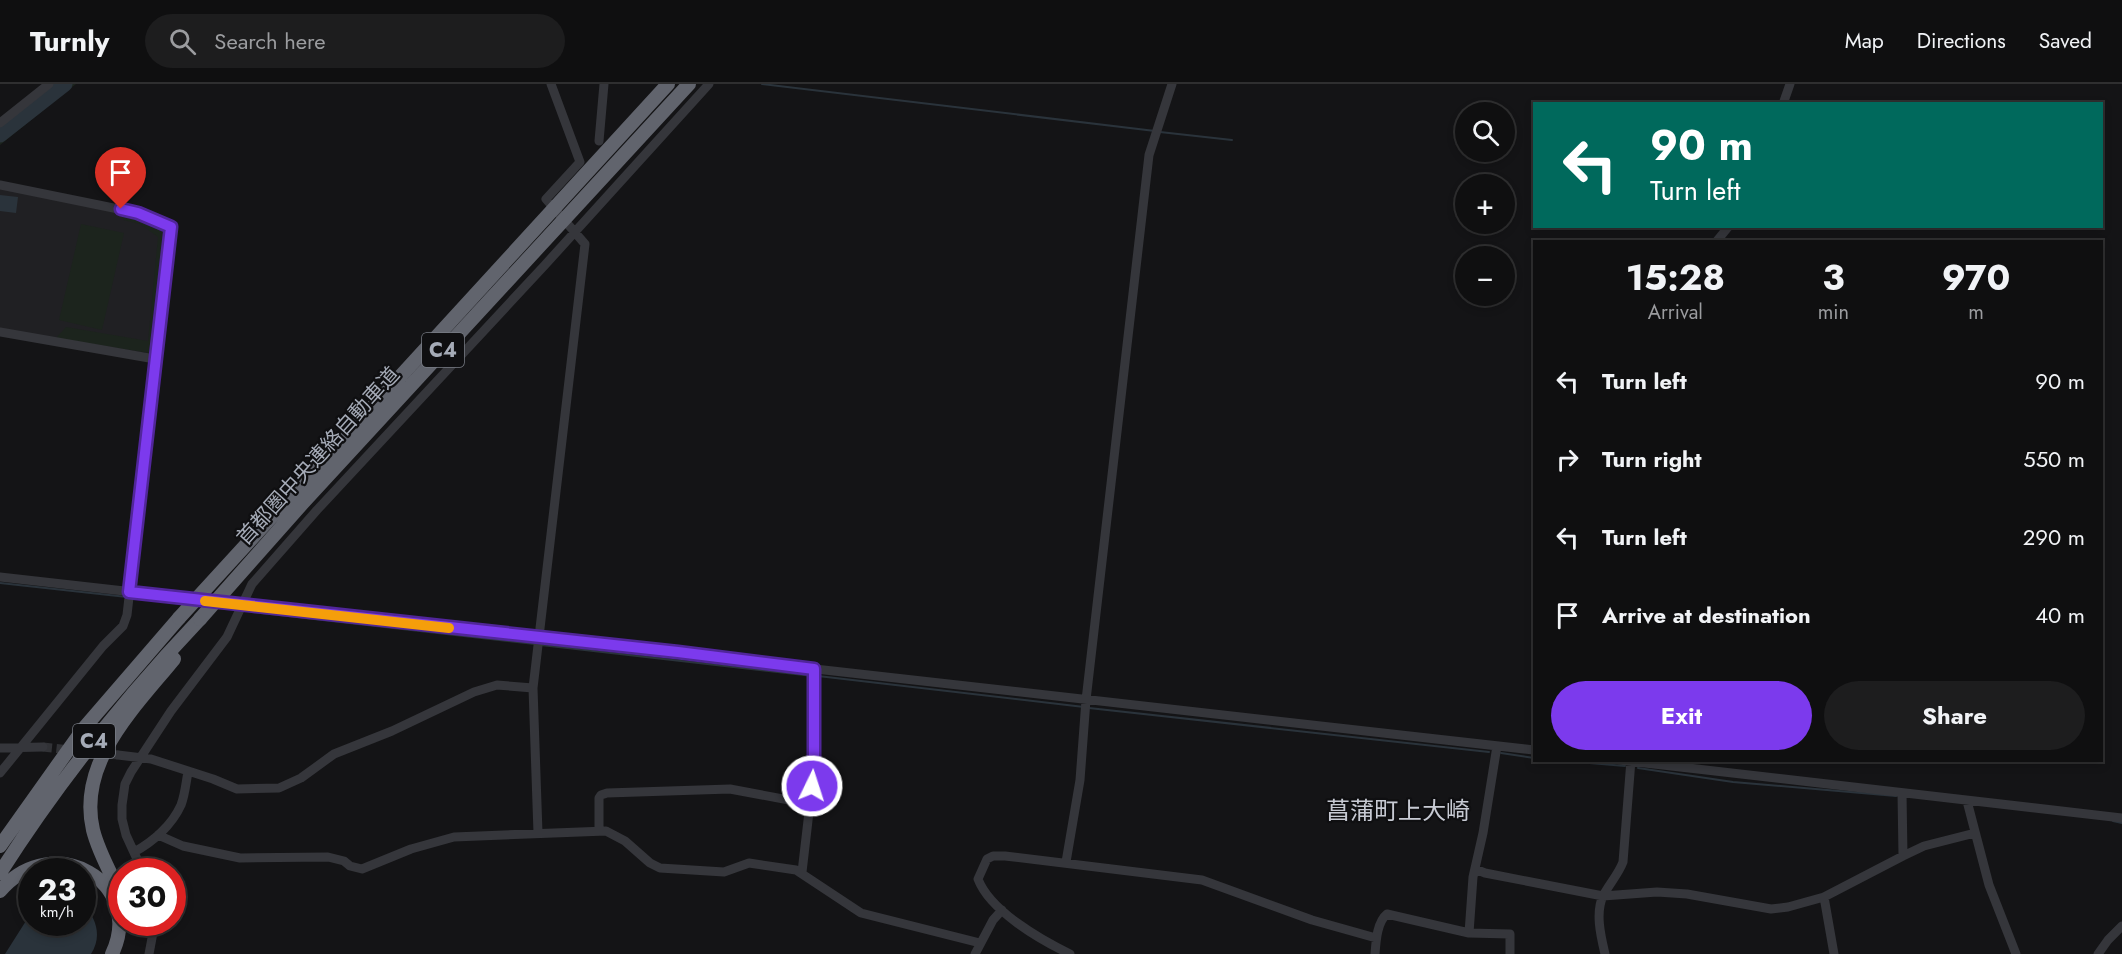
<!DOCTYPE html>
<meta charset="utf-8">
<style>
:root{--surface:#0f0f10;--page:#1d1d1e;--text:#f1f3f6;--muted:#9b9c9f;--line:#2f2f30;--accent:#7c3aed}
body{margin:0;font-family:Jost,"Noto Sans JP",sans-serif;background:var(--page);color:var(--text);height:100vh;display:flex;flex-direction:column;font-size:22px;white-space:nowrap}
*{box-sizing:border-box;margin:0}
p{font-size:20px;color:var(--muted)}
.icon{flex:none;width:33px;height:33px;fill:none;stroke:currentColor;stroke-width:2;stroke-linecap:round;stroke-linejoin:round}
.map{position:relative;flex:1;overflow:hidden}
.side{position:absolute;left:1533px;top:156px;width:570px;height:522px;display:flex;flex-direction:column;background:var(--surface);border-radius:0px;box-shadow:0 3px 9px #0003,0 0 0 2px var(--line)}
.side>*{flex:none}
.hud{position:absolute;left:1533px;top:18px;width:570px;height:126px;border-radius:0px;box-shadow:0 3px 9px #0003,0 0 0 2px var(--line);background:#00695c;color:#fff;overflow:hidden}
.buttons{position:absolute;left:1455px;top:18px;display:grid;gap:12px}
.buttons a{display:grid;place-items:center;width:60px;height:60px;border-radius:50%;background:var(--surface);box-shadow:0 3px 9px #0003,0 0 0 2px var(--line);font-size:30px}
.speed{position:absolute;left:18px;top:774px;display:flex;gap:12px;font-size:30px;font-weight:700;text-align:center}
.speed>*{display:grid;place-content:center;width:78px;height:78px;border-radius:50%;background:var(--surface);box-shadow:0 3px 9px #0003,0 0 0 2px var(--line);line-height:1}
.speed small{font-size:15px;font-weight:400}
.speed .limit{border:9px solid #d22;background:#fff;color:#111}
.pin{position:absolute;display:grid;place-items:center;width:51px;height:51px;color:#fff;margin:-62px -26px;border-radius:50% 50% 50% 0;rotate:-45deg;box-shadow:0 0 6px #0007}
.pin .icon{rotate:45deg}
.me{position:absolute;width:66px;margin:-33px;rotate:4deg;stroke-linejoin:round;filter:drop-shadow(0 0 4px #0008)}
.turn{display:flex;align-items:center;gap:21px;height:126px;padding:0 18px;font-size:27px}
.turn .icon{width:78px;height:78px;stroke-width:2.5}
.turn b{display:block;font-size:42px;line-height:51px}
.eta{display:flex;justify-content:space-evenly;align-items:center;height:102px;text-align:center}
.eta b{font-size:36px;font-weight:700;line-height:42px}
.button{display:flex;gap:12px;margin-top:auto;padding:12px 18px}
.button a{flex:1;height:69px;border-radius:36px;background:var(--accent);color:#fff;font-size:24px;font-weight:700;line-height:69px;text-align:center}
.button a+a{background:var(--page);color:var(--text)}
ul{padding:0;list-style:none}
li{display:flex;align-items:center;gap:18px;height:78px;padding:0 18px}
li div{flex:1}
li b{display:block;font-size:22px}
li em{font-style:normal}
header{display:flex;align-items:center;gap:36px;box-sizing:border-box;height:84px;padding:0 30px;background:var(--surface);border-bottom:2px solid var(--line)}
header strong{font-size:28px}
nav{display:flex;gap:33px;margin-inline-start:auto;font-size:21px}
.search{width:420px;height:54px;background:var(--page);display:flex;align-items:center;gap:15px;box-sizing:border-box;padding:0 21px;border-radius:33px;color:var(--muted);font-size:22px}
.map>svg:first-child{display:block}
</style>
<header>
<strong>Turnly</strong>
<div class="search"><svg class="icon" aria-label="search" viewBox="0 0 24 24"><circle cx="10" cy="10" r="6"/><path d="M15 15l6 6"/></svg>Search here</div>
<nav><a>Map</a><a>Directions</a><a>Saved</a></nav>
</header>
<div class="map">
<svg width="2122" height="870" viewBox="0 0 2122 870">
<rect width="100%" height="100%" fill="#141416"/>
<path fill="#202023" d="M0 102 144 134 163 147 166 150 152 266 149 269 0 245Z"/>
<path fill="#1c241d" d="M55 0H61L0 49V44Z
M67 0H76L0 61V55Z
M123 128 144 134 166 150 152 266 149 269 56 254 66 243 148 257 158 153 140 140 123 136Z
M81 140 124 149 102 246 59 236Z"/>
<path fill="#2a333b" d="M0 111 18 113 16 129 0 127Z
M83 821C97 834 102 853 91 870H5L31 829 32 838H82Z"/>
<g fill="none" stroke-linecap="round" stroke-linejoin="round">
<path stroke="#2a333b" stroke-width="2" d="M762 0 1155 47
M1160 48 1232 56
M0 499 127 513
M133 514 183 520
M216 524 231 525
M252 528 535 560
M541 561 813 592
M818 592 1084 623
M1089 624 1489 668
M1501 669 1534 674
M1554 676 1625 682
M1638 684 1733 698 1896 712
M2113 737 2122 739"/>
<path stroke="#2a333b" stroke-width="15" d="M0 51 65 0"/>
<path stroke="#313236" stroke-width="9" stroke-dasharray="9 4.5" stroke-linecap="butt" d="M43 663 118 671"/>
<path stroke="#35363b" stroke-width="9" d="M1783 20 1790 0
M0 39 49 0
M599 57 604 0
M0 101 138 129 171 143 127 531 123 542 103 562 0 689
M1716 158 1729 142
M0 248 155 275
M0 493 1534 666
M0 664 43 663
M118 671 151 675 213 695 237 705 279 704 301 694 334 670 392 647 474 608 497 601 533 604
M1619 676 2122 734
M1967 717 1989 801 2016 870
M599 746V714L601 711 607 709 730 705 810 720
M538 749 533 604 585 160 546 115 580 78 551 0
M158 751 183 762 240 774 328 773 344 777 350 782 362 785 411 765 454 753 606 747 625 757 650 779 660 784 724 788 749 779 796 786 861 829 980 859
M134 768C153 758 172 741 181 721 185 711 186 698 188 688
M1903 772 1924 762 1975 749
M1066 778 1080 696 1086 616 1149 71 1172 0
M1475 785 1485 789 1603 812 1657 808 1687 810 1771 825 1788 823 1824 813 1903 772 1902 709
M143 788 126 751 122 735V721L125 700 131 688 171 627 227 553 252 500 317 426 544 182 709 0
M802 788 814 685V585
M1824 813 1834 870
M1469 849 1473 793 1483 749 1497 662
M149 870 155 838
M975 870 993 836 1002 826
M1070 870C1041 856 990 827 978 795L987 775 993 772H1005L1202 796 1312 836 1376 854
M1375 870C1376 857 1377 838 1387 830L1469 849 1510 850V870
M1605 870C1601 853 1595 829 1603 812 1609 800 1618 791 1623 778L1631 676
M2098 870 2108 856 2122 842"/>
<path stroke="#61646d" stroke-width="14" d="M0 762 84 644 179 534
M0 789C58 698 126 613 200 535
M0 807C53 745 146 798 112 870
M122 813C112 791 99 770 93 746 77 678 135 623 174 575"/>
<path stroke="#61646d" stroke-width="14" d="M179 534 668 0
M200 535 300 422 689 0"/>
</g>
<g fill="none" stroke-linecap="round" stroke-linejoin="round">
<g stroke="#51269a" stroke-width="15">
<path id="route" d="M121 125 138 129 171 143 129 508 678 568 814 585V685L812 702"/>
</g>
<use href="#route" stroke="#7c3aed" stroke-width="10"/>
<path stroke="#f59e0b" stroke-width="10" d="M205 517 449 544"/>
</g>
<g text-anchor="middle" stroke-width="4.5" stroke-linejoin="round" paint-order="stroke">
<g fill="#0f0f11" stroke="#787c85" stroke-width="1.5">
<rect x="422" y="249" width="42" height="34" rx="4.5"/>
<rect x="73" y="640" width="42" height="34" rx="4.5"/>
</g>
<g font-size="20" font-weight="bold" fill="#a5abb7">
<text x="443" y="273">C4</text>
<text x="94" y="664">C4</text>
</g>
<g font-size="21" fill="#a5abb7" stroke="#0f0f11">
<text transform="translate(318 372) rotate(-48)" y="7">首都圏中央連絡自動車道</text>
</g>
<g font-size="24" fill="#c7cad3" stroke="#0f0f11">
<text x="1398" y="735">菖蒲町上大崎</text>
</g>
</g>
</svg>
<div class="buttons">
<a><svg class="icon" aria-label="search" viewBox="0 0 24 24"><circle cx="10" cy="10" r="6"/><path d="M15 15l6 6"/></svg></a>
<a>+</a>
<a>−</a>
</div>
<div class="speed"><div>23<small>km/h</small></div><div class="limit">30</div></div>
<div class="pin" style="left:121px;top:125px;background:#d93025"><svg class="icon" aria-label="arrive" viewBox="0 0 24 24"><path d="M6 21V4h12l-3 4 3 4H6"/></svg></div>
<svg class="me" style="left:812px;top:702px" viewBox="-20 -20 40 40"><circle r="17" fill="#7c3aed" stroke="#fff" stroke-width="3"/><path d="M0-11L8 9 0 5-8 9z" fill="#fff"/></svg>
<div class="hud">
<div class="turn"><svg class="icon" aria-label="left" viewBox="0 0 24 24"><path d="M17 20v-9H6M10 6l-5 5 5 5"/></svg><div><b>90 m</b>Turn left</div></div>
</div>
<section class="side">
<div class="eta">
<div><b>15:28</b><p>Arrival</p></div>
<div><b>3</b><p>min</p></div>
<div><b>970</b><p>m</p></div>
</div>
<ul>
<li><svg class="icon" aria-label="left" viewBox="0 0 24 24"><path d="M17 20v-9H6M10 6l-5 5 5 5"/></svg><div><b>Turn left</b></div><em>90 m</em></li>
<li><svg class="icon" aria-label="right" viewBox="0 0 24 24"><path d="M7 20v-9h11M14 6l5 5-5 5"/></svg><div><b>Turn right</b></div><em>550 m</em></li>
<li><svg class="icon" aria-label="left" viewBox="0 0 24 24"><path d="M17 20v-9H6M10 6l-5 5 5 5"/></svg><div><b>Turn left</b></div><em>290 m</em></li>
<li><svg class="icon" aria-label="arrive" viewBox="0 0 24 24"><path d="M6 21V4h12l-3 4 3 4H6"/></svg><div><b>Arrive at destination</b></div><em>40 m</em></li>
</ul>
<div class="button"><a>Exit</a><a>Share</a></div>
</section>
</div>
